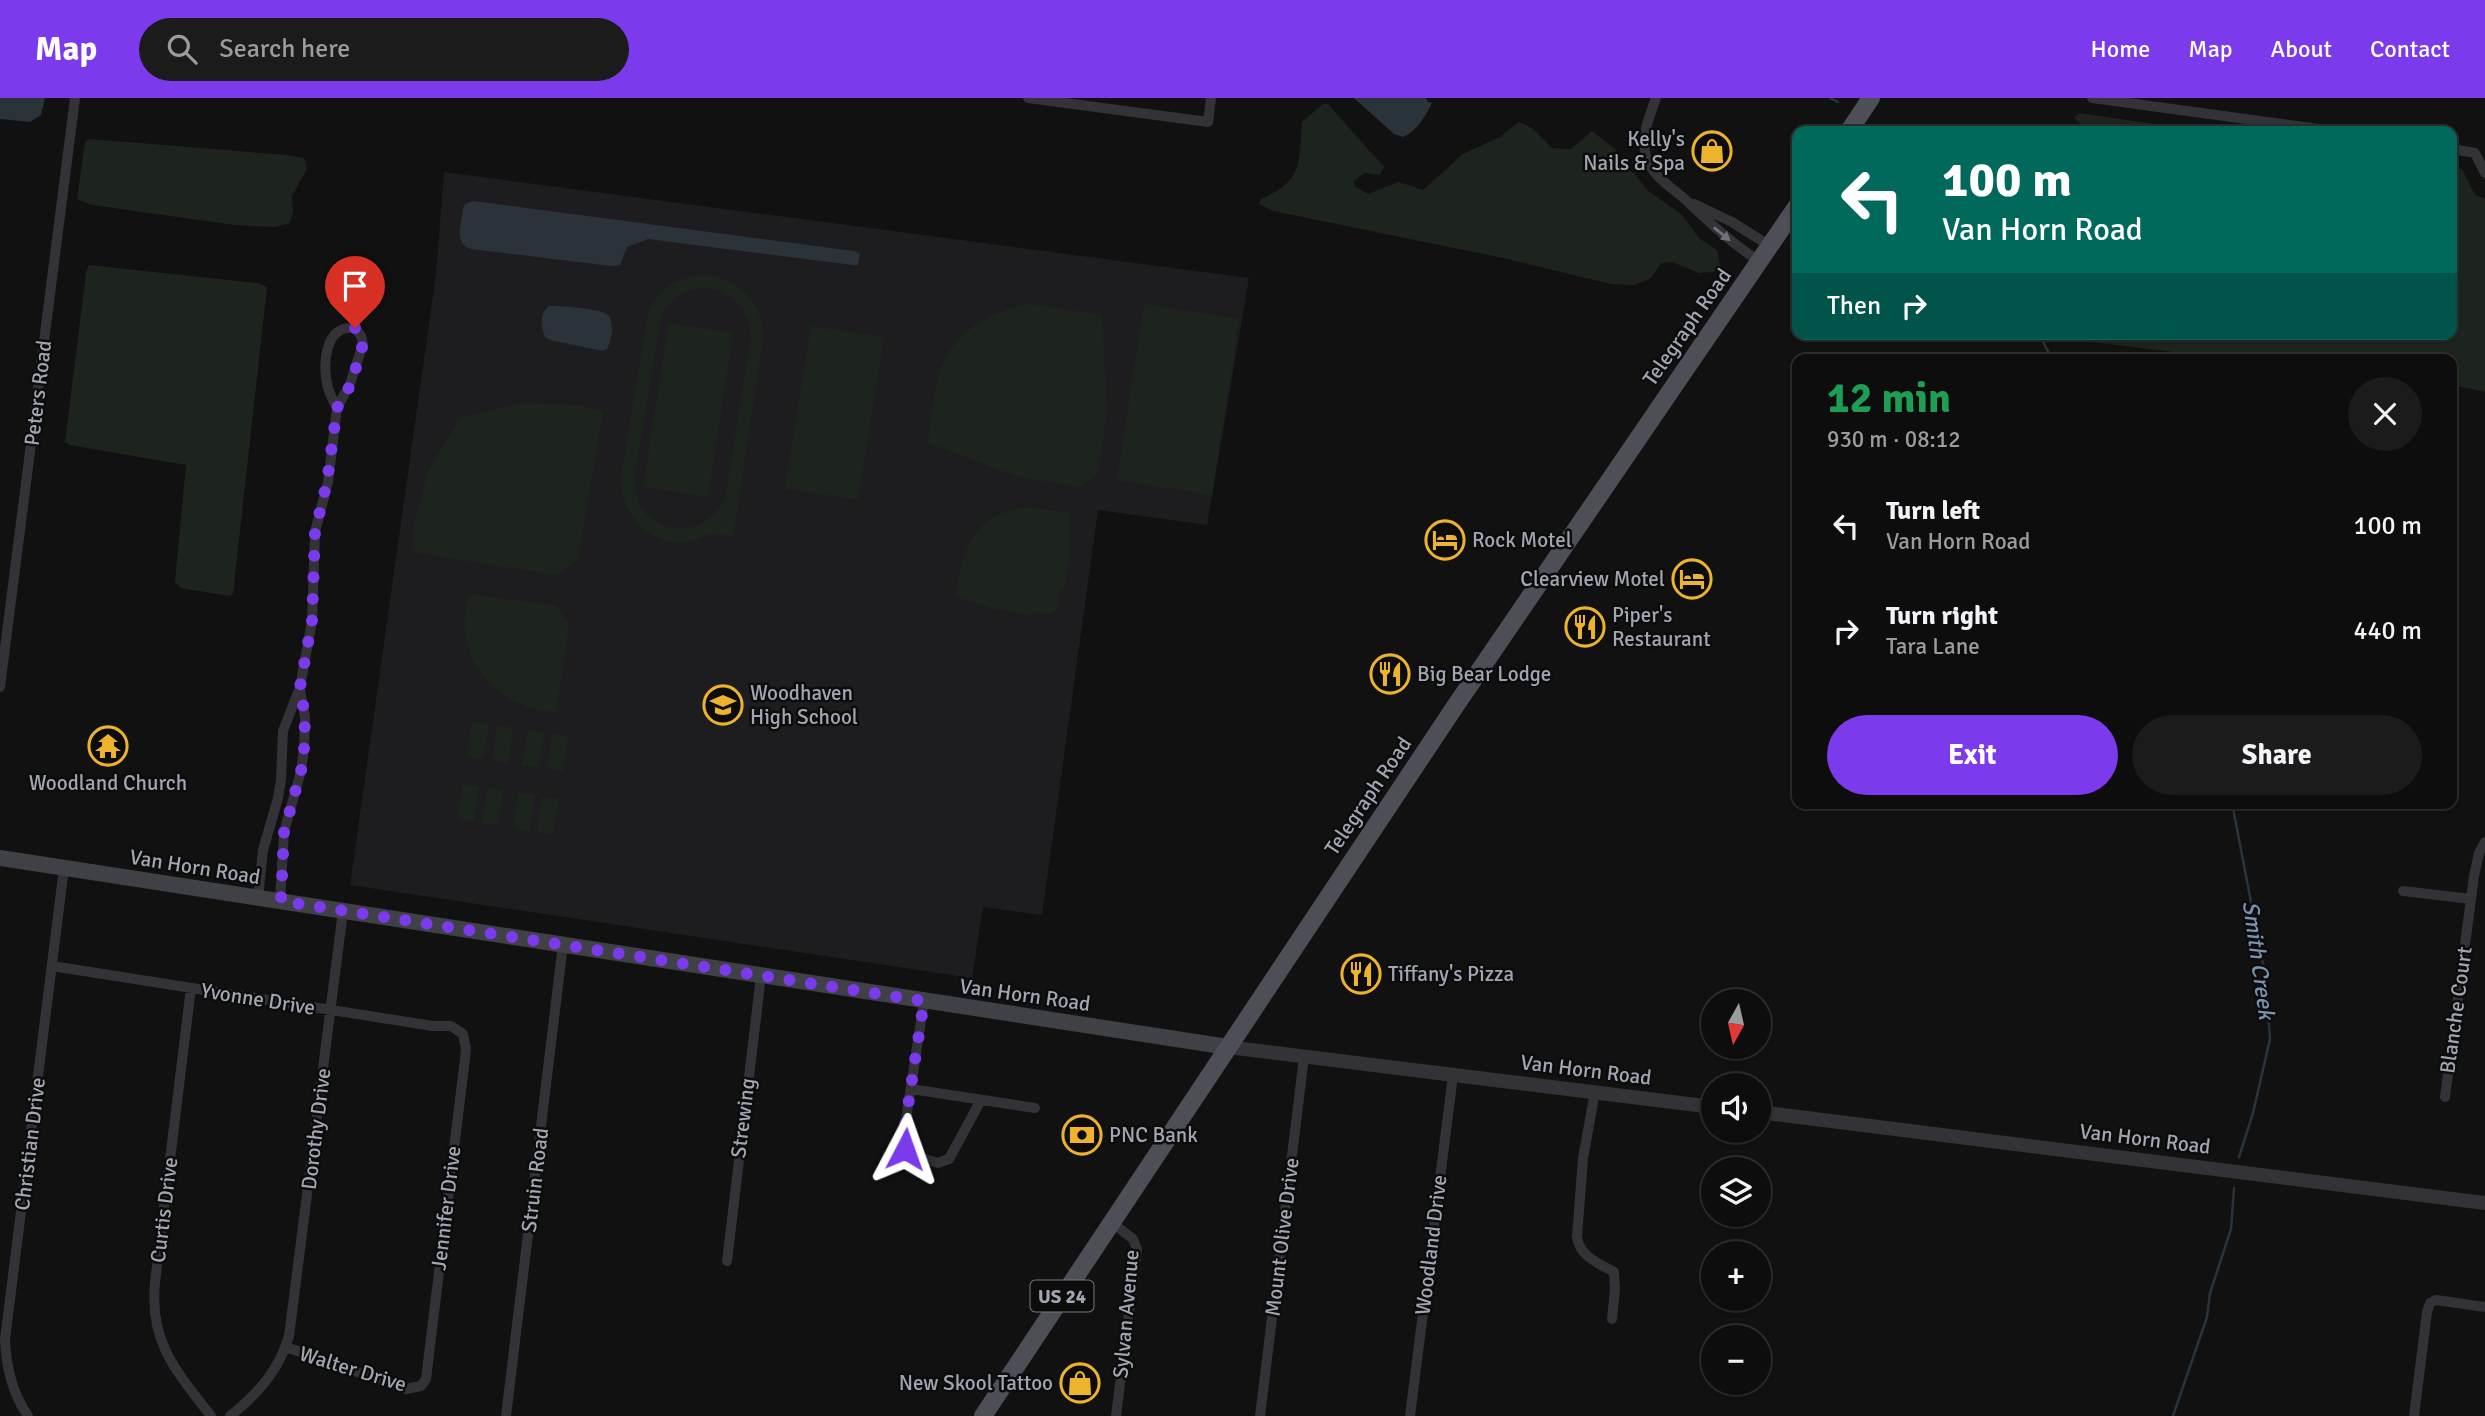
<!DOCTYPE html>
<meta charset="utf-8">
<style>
:root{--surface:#0d0d0e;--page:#1b1b1c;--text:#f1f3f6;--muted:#9a9c9e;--line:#2d2d2e;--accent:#7c3aed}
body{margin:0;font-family:Signika,sans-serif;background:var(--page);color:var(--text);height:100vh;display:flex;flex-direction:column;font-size:26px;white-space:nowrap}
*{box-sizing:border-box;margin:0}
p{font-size:23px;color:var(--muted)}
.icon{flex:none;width:38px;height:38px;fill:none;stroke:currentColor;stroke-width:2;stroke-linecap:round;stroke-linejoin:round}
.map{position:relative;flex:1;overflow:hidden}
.sheet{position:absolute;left:1792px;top:256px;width:665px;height:455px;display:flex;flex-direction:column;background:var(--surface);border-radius:14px;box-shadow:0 2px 5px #0004,0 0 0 2px var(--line)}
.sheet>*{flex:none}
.top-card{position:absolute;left:1792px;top:28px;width:665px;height:214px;border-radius:14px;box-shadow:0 2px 5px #0004,0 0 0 2px var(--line);background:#00695c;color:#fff;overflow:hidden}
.needle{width:46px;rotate:188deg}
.fabs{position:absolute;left:1701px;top:891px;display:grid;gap:14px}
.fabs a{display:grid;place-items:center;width:70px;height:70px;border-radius:50%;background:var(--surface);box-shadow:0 2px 5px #0004,0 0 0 2px var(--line);font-size:35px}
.pin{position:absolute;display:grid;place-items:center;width:60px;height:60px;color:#fff;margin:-72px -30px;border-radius:50% 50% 50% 0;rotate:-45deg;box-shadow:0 0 7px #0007}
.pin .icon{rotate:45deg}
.me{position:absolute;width:77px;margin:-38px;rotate:4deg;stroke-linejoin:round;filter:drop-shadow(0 0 5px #0008)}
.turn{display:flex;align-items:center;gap:24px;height:147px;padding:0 35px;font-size:32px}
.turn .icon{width:91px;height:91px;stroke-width:2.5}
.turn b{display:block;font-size:49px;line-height:60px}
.then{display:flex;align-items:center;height:66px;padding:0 35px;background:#0003;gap:14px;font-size:26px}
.round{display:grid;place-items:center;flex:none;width:74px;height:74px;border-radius:37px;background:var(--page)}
.overview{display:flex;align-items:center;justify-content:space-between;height:119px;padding:0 35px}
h1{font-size:42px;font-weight:700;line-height:52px;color:#1e9e55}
.action{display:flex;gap:14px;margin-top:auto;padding:14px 35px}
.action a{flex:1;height:80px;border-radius:42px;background:var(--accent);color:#fff;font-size:28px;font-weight:700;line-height:80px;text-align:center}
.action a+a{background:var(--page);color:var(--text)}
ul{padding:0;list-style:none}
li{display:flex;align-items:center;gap:21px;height:105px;padding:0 35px}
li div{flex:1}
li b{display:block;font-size:26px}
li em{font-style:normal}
header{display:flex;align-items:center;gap:42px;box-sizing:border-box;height:98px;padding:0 35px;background:var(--accent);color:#fff}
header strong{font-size:33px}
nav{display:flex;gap:38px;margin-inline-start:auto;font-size:24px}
.search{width:490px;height:63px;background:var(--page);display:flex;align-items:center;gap:18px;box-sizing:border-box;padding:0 24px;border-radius:38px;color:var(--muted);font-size:26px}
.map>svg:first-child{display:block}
</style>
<header>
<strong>Map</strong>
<div class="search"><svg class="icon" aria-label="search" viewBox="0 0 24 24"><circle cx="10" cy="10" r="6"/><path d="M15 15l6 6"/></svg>Search here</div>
<nav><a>Home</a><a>Map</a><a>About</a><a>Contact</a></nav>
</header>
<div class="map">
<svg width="2485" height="1318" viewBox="0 0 2485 1318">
<rect width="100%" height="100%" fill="#111112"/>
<path fill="#1d1d1f" d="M444 74 1249 180 1207 427 1098 412 1042 817 983 809 972 880 350 787 436 176Z"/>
<path fill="#1d241e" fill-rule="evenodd" d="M1323 6H1328L1384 69 1380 77 1364 75 1354 83V88L1368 96 1399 84 1423 92 1463 56 1500 39 1519 24 1532 30 1552 50 1571 51 1592 33 1616 52 1615 64 1635 76 1647 92 1682 117 1699 140 1717 152 1720 167 1714 174 1699 175 1672 164 1661 165 1651 180 1635 187 1611 186 1503 160 1273 113 1259 106 1261 101C1303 82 1299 67 1302 24Z
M2079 15 2204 33H2089L2074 20Z
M90 41 285 57 304 60 307 71 292 98 293 113 290 125 275 129 235 127 92 107 77 101 85 44Z
M2452 69 2462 71 2475 97 2485 101V294L2452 287V261H2231L2059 240 2057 236H2452Z
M89 167 257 185 267 189 233 496 230 498 181 490 175 484 186 367 70 347 65 344 86 174Z
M705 177C741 180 764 206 763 242L733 439C727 438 718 435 712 436 701 438 692 445 681 445 645 444 621 414 621 380L648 215C659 191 678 178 705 177ZM710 190C735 196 750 214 751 240L725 401C699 452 629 433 635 376L661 218C672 198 688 190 710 190Z
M1029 206 1102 217 1107 315 1098 375 1080 389 1019 379 928 345C931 320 933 293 941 270 954 234 993 212 1029 206Z
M1144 206 1239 221 1212 397 1117 382Z
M669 225 733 235 708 399 643 389Z
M811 228 884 239 858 402 785 391Z
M523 305 580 307 603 313 578 462 556 477 412 454 414 428 428 373 460 320Z
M1018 410H1036L1069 415 1070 454 1065 490 1060 494 1058 510 1050 516 1033 514 1029 517 994 511 956 499C962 455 969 422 1018 410Z
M469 496 557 508 569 527 556 614C494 610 450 558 469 496Z
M472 624 489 626 483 661 467 659Z
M497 627 513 630 508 665 492 663Z
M528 632 544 635 539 670 522 667Z
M552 636 568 638 563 673 547 671Z
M463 686 479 689 474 724 457 721Z
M487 690 503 692 498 728 482 725Z
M518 695 535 697 529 733 513 730Z
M542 699 559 701 553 736 537 734Z"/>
<path fill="#2a333a" d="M0 0H45L41 17 30 24 0 21Z
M1354 0H1426L1428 4 1432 5C1425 19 1417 33 1403 39L1394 36Z
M473 103 854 153 860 156 858 167H853L648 141 627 149 620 167 611 168 471 151C453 146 462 125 463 110L465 106Z
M549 208C559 208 603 210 609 218 614 227 612 242 607 251L603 253 550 242 545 239C541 229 539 215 549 208Z"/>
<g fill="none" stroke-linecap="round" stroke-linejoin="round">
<path stroke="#2a333a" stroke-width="2.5" d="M1830 0 1838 4
M2039 236 2052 261
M2232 705 2266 882 2270 941 2253 1015 2239 1059
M2173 1318 2207 1219 2210 1195 2231 1131 2234 1090"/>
<path stroke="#323237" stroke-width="10" d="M1028 0 1208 24 1211 0
M1656 0C1650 18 1640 38 1646 58 1652 80 1674 90 1689 105 1713 128 1732 145 1760 164
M2092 0 2334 33
M2452 51 2475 55 2485 75
M1694 106 1732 124 1770 148
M0 589 75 0
M2403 793 2471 801
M258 800 263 752 278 700 281 681 283 633 300 589 312 523 315 434 328 384 337 310 350 286 363 246 361 238 355 230C324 226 322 268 328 290 330 297 334 304 337 310
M280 803 284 734 301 673 304 651 305 619 300 592
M52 868 433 928H451L463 936 466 952 426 1281 421 1288 406 1291 286 1249
M191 890 155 1184C149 1244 176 1273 211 1318
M924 903 903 1041 908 1056 938 1065 949 1061 981 1002
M911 991 1035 1010
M1595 994 1583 1060 1577 1139C1580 1159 1598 1165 1614 1174L1615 1191 1612 1221
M2445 999 2474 778 2479 755 2485 744
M1111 1124 1133 1141 1137 1151 1116 1318
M727 1163 761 878
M28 1318C12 1295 6 1269 5 1241L64 770
M230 1318C258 1296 279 1272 289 1238L343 813
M506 1318 563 846
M1260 1318 1304 959
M1410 1318 1453 977
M2414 1318 2427 1214 2430 1205 2436 1202 2485 1209"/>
<path stroke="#323237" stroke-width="14" d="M1228 949 1713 1009
M1759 1014 2485 1105"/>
<path stroke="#404147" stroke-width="16" d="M0 760 1228 949"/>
<path stroke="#4e4f56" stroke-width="18" d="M1849 33 1871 0
M983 1318 1456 607 1797 108"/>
</g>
<defs><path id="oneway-solid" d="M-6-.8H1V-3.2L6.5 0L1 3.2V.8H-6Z" transform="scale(1.75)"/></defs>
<use fill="#70727b" href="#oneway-solid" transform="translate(1722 136) rotate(39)"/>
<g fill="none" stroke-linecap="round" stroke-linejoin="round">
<path stroke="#7c3aed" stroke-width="12" stroke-dasharray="0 21.6" d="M355 230 361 238 363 246 351 286 337 310 327 384 315 434 312 523 300 589 305 619 304 651 301 673 284 734 281 803 924 903 903 1041 905 1051"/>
</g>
<defs>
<g id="shop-ring" transform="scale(2.0125)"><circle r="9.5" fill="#0c0c0d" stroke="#edb32d" stroke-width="1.5"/><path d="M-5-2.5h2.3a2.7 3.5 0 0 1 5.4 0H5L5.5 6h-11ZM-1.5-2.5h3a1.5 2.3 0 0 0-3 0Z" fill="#edb32d"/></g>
<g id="hotel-ring" transform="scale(2.0125)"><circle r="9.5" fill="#0c0c0d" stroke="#edb32d" stroke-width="1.5"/><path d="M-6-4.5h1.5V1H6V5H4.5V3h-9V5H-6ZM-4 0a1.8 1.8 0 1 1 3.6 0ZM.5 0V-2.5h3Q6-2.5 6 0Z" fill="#edb32d"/></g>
<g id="restaurant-ring" transform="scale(2.0125)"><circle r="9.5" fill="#0c0c0d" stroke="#edb32d" stroke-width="1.5"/><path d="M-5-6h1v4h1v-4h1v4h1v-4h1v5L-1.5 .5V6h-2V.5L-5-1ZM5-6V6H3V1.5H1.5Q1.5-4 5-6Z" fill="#edb32d"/></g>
<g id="school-ring" transform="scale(2.0125)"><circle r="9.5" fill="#0c0c0d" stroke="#edb32d" stroke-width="1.5"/><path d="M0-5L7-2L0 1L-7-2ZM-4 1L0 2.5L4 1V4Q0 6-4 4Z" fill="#edb32d"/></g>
<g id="temple-ring" transform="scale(2.0125)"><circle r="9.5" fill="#0c0c0d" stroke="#edb32d" stroke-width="1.5"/><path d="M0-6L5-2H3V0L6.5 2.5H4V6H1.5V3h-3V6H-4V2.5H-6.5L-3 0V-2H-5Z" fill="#edb32d"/></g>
<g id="bank-ring" transform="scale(2.0125)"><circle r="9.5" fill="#0c0c0d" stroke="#edb32d" stroke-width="1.5"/><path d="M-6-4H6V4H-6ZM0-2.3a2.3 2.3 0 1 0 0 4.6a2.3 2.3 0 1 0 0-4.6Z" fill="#edb32d"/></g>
</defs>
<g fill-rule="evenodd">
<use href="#shop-ring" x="1712" y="53"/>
<use href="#hotel-ring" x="1445" y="442"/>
<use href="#hotel-ring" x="1692" y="481"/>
<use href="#restaurant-ring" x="1585" y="529"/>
<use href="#restaurant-ring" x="1390" y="576"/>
<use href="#school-ring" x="723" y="607"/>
<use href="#temple-ring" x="108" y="648"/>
<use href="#restaurant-ring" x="1361" y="876"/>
<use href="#bank-ring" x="1082" y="1037"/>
<use href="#shop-ring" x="1080" y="1285"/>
</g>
<g text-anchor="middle" stroke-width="5" stroke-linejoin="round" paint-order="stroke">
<rect fill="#0c0c0d" stroke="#757880" stroke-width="2" x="1030.5" y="1182.5" width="63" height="31" rx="5"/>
<g font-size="19" font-weight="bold" fill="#a2a6b2">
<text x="1062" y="1205">US 24</text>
</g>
<g font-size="21" fill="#a2a6b2" stroke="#0c0c0d" text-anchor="start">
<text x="1685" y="48" text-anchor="end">Kelly's<tspan x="1685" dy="24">Nails &amp; Spa</tspan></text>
<text x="1472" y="449">Rock Motel</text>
<text x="1665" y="488" text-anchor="end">Clearview Motel</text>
<text x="1612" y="524">Piper's<tspan x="1612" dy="24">Restaurant</tspan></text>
<text x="1417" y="583">Big Bear Lodge</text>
<text x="750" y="602">Woodhaven<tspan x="750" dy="24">High School</tspan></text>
<text x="108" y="692" text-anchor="middle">Woodland Church</text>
<text x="1388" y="883">Tiffany's Pizza</text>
<text x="1109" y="1044">PNC Bank</text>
<text x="1053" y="1292" text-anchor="end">New Skool Tattoo</text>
</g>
<g font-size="21" fill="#a2a6b2" stroke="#0c0c0d">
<text transform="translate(1687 229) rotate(-55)" y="7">Telegraph Road</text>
<text transform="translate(38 295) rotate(-83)" y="7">Peters Road</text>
<text transform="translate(1368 698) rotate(-56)" y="7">Telegraph Road</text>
<text transform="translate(195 769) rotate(9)" y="7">Van Horn Road</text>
<text transform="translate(1025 897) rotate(8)" y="7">Van Horn Road</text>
<text transform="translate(258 901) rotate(9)" y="7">Yvonne Drive</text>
<text transform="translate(2456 912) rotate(-82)" y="7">Blanche Court</text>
<text transform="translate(1586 972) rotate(7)" y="7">Van Horn Road</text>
<text transform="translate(743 1020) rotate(-83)" y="7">Strewing</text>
<text transform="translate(316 1031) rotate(-83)" y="7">Dorothy Drive</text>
<text transform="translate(2145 1041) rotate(7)" y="7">Van Horn Road</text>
<text transform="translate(30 1046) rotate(-83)" y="7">Christian Drive</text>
<text transform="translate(535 1082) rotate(-83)" y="7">Struin Road</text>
<text transform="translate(446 1110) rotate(-83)" y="7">Jennifer Drive</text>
<text transform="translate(164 1112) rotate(-83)" y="7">Curtis Drive</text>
<text transform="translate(1282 1139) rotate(-83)" y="7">Mount Olive Drive</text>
<text transform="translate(1431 1147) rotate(-83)" y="7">Woodland Drive</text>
<text transform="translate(1126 1216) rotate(-85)" y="7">Sylvan Avenue</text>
<text transform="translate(353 1271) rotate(17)" y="7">Walter Drive</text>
</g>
<g font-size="23" font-style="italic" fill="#7993ae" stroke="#0c0c0d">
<text transform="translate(2259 862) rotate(82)" y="8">Smith Creek</text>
</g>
</g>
</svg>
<div class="fabs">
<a><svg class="needle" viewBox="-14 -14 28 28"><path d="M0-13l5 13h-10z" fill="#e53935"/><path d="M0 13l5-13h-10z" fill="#9a9c9e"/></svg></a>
<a><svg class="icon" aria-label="sound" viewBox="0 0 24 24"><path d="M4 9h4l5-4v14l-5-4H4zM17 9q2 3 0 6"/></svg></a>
<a><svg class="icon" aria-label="layers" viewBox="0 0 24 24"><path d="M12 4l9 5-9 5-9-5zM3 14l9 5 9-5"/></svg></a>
<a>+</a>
<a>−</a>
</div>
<div class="pin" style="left:355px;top:230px;background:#d93025"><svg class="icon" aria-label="arrive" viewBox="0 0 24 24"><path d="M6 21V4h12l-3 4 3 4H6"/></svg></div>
<svg class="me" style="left:905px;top:1051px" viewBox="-20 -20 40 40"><path d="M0-17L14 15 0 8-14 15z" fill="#7c3aed" stroke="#fff" stroke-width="4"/></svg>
<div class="top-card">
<div class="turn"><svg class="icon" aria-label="left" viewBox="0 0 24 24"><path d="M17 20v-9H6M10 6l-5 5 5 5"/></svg><div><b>100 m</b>Van Horn Road</div></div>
<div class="then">Then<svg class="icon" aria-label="right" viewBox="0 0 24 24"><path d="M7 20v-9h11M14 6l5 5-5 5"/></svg></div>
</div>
<section class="sheet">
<div class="overview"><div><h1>12 min</h1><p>930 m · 08:12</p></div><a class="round"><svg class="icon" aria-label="close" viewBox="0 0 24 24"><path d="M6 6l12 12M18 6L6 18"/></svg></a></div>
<ul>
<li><svg class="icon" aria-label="left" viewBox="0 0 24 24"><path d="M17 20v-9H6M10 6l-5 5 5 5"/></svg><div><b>Turn left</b><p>Van Horn Road</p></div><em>100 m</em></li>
<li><svg class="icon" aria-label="right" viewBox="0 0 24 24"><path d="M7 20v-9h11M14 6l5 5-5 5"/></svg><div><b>Turn right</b><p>Tara Lane</p></div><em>440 m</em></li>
</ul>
<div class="action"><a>Exit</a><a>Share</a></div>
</section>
</div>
